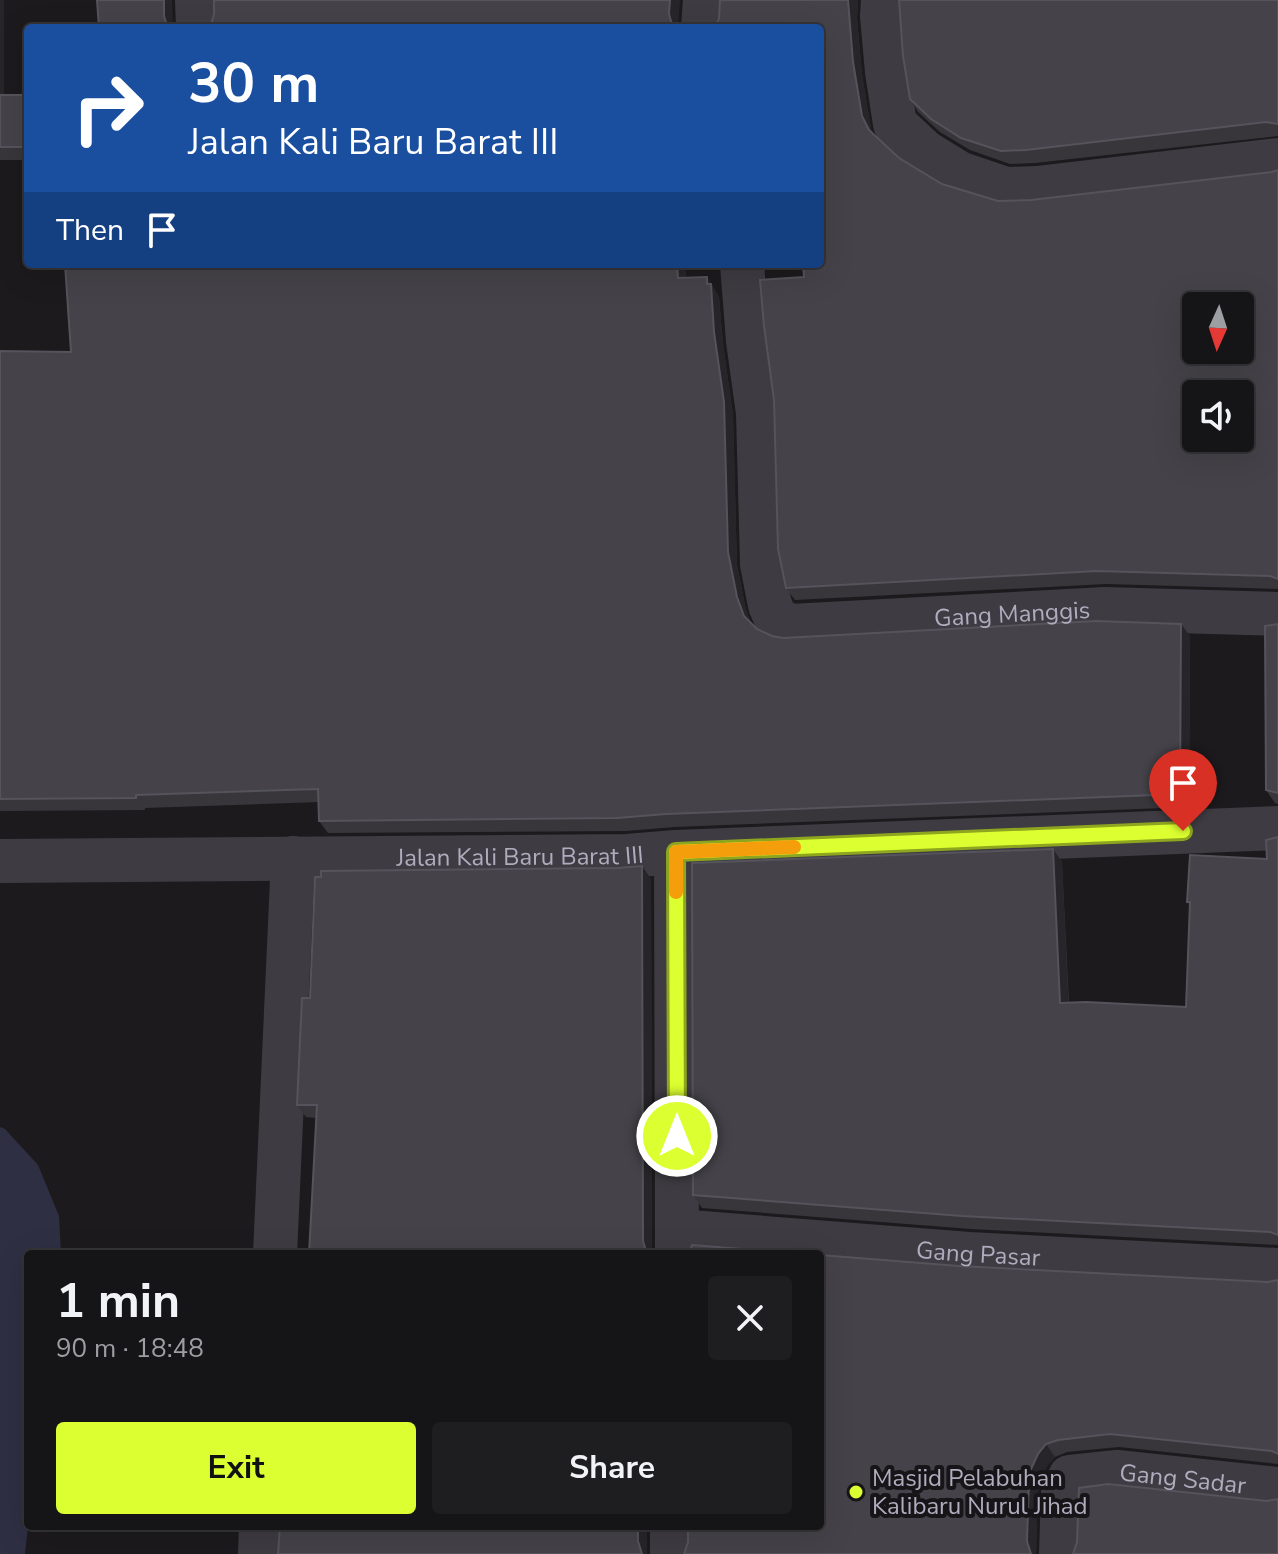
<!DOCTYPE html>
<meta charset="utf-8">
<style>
:root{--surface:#151416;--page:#1e1d1f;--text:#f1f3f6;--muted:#9d9ea1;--line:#343335;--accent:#dbff30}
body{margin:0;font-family:"Nunito Sans",sans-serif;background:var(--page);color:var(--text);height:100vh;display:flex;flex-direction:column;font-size:30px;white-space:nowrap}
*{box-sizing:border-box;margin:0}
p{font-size:26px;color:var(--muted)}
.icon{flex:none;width:44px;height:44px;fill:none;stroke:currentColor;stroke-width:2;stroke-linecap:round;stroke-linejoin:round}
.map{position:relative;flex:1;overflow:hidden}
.side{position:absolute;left:24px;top:1250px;width:800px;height:280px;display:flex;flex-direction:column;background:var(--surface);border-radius:8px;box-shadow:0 8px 32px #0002,0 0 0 2px var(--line)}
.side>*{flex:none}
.banner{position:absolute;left:24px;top:24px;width:800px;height:244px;border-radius:8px;box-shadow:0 8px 32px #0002,0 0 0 2px var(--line);background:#1a4fa0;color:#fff;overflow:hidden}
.needle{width:52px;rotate:183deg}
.fabs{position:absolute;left:1182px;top:292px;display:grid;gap:16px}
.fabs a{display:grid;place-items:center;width:72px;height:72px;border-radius:8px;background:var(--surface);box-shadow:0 8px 32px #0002,0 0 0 2px var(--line);font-size:40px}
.pin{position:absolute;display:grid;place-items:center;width:68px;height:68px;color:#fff;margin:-82px -34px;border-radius:50% 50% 50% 0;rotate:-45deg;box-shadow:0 0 8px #0007}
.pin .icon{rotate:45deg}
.me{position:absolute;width:88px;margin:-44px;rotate:0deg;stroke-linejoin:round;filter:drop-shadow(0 0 6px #0008)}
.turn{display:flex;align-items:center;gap:28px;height:168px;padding:0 32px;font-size:36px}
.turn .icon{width:104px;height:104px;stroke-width:2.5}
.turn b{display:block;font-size:56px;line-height:68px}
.then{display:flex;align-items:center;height:76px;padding:0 32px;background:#0003;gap:16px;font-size:30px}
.round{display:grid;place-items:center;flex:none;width:84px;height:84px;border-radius:8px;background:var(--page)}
.overview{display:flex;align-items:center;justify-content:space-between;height:136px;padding:0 32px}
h1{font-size:48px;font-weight:700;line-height:60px}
.action{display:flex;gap:16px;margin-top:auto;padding:16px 32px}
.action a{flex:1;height:92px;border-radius:8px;background:var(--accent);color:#111;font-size:32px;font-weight:700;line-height:92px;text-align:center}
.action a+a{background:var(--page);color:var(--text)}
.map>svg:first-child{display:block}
</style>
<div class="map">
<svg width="1278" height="1554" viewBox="0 0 1278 1554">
<rect width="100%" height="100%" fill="#1c1a1d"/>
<path fill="#2e2f43" d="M0 1127 5 1129 38 1165 59 1216 61 1254H28V1526L25 1554H0Z"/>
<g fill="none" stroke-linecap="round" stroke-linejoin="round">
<g stroke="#3e3b42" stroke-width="44">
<path d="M197 0 198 28"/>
<path d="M883 0 882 16 887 72 895 124 925 152 959 173 1006 189 1037 188 1278 160"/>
<path d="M703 28 705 0"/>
<path id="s1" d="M742 264 748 341 758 413 762 564 770 605 776 619 791 626 1105 609 1278 614"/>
<path d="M676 852 677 1254"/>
<path id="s2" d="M0 861 627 856 676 852 1278 828"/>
<path id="s3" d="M677 1231 969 1254 1278 1270"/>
<path d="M275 1254 293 858"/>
<path d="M260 1554 261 1526"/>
<path d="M672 1554V1526"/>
<path id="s4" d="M1061 1554 1063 1492 1070 1477 1117 1472 1278 1489"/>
</g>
</g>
<path fill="#38363b" d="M0 0H4V95H28V160H0Z
M720 0H858L857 18 862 74 871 129 873 133 899 158 942 184 998 201 1031 200 1272 172 1278 170V589L1106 584 795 600 786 588 804 277 820 28 719 18Z
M1278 0V136L1035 163 1010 164 970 150 940 132 918 112 910 99Z
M65 264H685L686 278 707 277 719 297 723 344 733 415 737 565 746 610 751 623 757 629 772 636 783 638 1181 624 1190 636 1189 807 675 827 626 831 328 833 319 821V802L145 808V810L0 811V351L71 352Z
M1278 624V804L1275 803 1266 790Z
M1278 837V1245L971 1229 702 1208 693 1195 1053 849 1062 862 1069 1003 1186 1007 1190 905 1187 902 1267 859Z
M651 879 652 1254H309L316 1118 306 1117 297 1105 310 998Z
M959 1266 1268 1282 1278 1280V1464L1119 1447 1067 1452 1055 1457 1047 1466 1040 1482 1038 1491 1036 1554H684Z"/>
<path fill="#272529" d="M0 0H4V108L0 102Z
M164 0H172L173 28H168L164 16Z
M670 0H680L678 28H673L669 14Z
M848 0H858L857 18 862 74 871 129 878 142 862 116 853 62Z
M677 264H685L687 291 678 278Z
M707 277 719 297 723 344 733 415 737 565 746 610 753 629 744 616 737 597 728 552Z
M1181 624 1190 636 1189 807 1180 794Z
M1053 849 1062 862 1069 1016 1060 1003Z
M642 866 651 879 652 1254H647L643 1241Z
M1046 1444 1055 1457 1047 1466 1040 1482 1038 1491 1036 1554H1031L1027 1541 1029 1479 1031 1469 1038 1454Z
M638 1526H647V1554H642L638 1541Z"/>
<path fill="#454349" stroke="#55535b" stroke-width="2" fill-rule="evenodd" d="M97 0H164V16L168 28H99Z
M214 0H670L669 14 673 28H210L214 14Z
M720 0H848L853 62 862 116 869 130 899 158 942 184 998 201 1031 200 1272 172 1278 170V579L1270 576 1097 571 786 588 778 549 774 400 764 326 760 280 804 277 803 264H820V28H715L719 18ZM1196 306H1240V350H1196ZM1196 394H1240V438H1196Z
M899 0H1278V124L1266 122 1026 150 1001 151 961 138 931 119 910 99 903 56Z
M0 95H28V147H0Z
M65 264H677L678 278 707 277V284H711L714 332 724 402 728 552 737 597 744 616 757 629 772 636 783 638 1096 621 1181 624 1180 794 666 814 617 818 319 821 318 789 136 795V798L0 799V351L71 352Z
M1278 624V793L1266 790 1265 626Z
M1278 837V1235L1270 1232 962 1216 693 1195 692 863 1053 849 1060 1003 1086 1002 1186 1007 1190 902H1187L1190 855 1267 859 1266 840Z
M642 866 643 1241 647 1254H309L317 1105H297L302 998H310L315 877H321V871L618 868Z
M692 1245 803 1254H689Z
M820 1255 959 1266 1268 1282 1278 1280V1454L1272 1451 1110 1434 1058 1440 1046 1444 1038 1454 1031 1469 1029 1479 1027 1541 1031 1554H684L688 1542V1526H820Z
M1108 1484 1267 1501 1278 1499V1554H1073L1077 1542 1079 1488Z
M280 1526H638V1541L642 1554H278Z"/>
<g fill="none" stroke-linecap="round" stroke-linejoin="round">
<g stroke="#8ea61f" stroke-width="20">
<path id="route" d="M677 1136 676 852 1183 831"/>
</g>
<use href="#route" stroke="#dbff30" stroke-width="14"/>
<path stroke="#f59e0b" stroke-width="14" d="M676 892V852L794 847"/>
</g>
<circle fill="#dbff30" stroke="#171518" stroke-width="3" cx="856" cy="1492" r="8"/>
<g text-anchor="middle" stroke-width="8" stroke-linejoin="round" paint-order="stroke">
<g font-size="24" fill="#afacbe" stroke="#171518">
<text dy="8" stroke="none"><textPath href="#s1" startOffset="596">Gang Manggis</textPath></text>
<text dy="8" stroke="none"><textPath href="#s2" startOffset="520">Jalan Kali Baru Barat III</textPath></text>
<text dy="8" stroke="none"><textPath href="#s3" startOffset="302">Gang Pasar</textPath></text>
<text dy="8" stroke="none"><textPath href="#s4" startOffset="192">Gang Sadar</textPath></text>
</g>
<g font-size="24" fill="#afacbe" stroke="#171518" text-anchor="start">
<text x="872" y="1486">Masjid Pelabuhan<tspan x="872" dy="28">Kalibaru Nurul Jihad</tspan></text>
</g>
</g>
</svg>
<div class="fabs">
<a><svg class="needle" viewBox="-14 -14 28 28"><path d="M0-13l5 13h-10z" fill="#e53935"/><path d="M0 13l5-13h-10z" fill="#9d9ea1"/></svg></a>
<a><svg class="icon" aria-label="sound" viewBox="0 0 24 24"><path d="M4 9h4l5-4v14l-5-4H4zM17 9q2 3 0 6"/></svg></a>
</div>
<div class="pin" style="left:1183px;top:831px;background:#d93025"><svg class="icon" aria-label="arrive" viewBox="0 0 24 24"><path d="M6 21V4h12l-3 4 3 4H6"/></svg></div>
<svg class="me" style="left:677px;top:1136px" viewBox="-20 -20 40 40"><circle r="17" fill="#dbff30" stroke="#fff" stroke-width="3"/><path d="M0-11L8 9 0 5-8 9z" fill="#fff"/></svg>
<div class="banner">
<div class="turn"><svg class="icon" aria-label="right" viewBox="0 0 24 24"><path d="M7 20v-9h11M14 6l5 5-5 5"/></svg><div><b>30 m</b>Jalan Kali Baru Barat III</div></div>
<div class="then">Then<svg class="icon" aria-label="arrive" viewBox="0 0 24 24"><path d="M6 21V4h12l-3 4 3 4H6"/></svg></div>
</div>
<section class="side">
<div class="overview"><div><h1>1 min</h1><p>90 m · 18:48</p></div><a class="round"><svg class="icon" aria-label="close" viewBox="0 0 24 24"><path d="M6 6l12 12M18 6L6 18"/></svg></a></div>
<div class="action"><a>Exit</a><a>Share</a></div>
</section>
</div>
